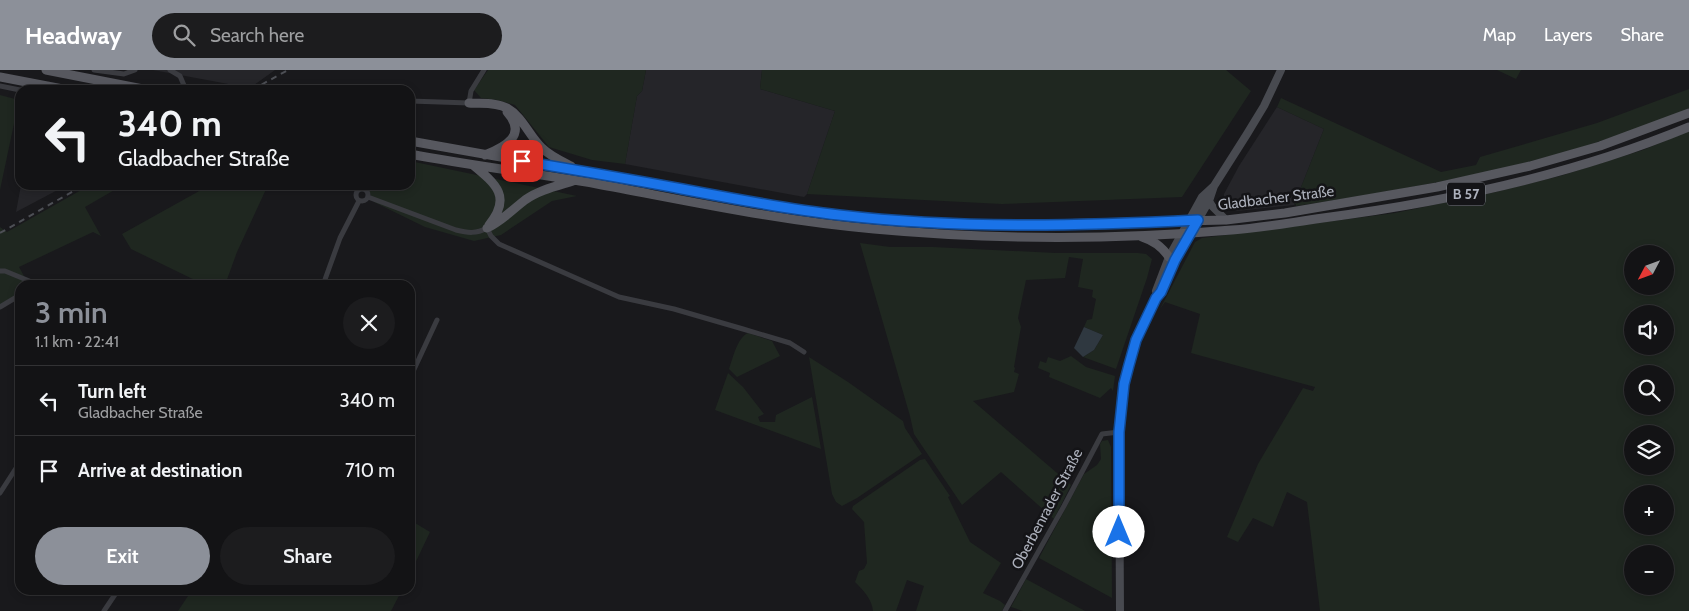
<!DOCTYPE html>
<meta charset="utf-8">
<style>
:root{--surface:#131315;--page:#1c1c1e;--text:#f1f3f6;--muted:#9d9ea0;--line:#323234;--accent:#8c9099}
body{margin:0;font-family:Cabin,sans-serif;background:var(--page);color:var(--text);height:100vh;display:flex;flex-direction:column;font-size:19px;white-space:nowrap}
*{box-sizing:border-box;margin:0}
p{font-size:16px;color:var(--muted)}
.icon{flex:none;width:28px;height:28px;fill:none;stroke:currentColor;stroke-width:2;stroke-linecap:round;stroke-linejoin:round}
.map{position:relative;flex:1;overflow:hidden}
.details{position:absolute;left:15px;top:210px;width:400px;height:315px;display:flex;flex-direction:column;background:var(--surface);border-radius:15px;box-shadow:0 2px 8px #0003,0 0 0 1px var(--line)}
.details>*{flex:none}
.hud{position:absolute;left:15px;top:15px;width:400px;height:105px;border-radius:15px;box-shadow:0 2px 8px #0003,0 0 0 1px var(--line);background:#131315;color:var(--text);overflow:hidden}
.needle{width:32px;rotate:229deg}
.fabs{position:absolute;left:1624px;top:175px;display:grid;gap:10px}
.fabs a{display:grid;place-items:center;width:50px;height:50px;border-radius:50%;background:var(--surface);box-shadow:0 2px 8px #0003,0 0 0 1px var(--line);font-size:25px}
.pin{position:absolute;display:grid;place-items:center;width:42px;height:42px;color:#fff;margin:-21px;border-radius:10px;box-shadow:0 2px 8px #0006}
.me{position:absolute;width:55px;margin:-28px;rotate:0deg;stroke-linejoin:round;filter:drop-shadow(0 0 4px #0008)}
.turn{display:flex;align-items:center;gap:18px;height:105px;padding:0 20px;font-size:22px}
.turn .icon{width:65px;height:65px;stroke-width:2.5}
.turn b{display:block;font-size:35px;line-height:42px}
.round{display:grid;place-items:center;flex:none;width:52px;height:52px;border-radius:26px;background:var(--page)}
.head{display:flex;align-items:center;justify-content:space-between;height:85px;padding:0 20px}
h1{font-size:30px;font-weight:600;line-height:38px;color:var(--accent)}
.cta{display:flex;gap:10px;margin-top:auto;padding:10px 20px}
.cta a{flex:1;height:58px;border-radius:30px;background:var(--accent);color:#fff;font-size:20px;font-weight:600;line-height:58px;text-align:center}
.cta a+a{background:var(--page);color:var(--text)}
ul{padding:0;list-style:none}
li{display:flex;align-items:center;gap:15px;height:70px;padding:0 20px;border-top:1px solid var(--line)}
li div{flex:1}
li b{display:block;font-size:19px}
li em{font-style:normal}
header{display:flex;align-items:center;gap:30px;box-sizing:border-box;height:70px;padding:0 25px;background:var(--accent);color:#fff}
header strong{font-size:24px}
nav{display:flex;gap:28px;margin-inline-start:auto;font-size:18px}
.search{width:350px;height:45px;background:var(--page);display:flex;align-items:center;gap:12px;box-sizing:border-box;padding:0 18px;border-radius:28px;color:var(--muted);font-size:19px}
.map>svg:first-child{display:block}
</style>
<header>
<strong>Headway</strong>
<div class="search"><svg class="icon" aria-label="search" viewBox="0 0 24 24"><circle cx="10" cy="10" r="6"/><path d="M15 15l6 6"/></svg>Search here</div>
<nav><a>Map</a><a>Layers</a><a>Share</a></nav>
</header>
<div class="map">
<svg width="1689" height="541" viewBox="0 0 1689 541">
<rect width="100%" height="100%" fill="#19191c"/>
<path fill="#252529" d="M153 0H275L250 18Z
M646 0H762L760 19 835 41 807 124 804 127 625 94 637 26 642 21Z
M1277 37 1324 59 1294 135 1237 141 1231 139 1224 133V124L1239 96Z
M21 115H67L16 142Z"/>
<path fill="#1f2720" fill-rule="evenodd" d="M488 0H646L642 21 637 26 625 94 592 90 549 77 515 35 497 30 481 28 474 20Z
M762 0H1226L1251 21 1182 127 1002 134 807 124 835 41 760 19Z
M1497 0H1521L1516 9Z
M1689 19V38C1565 92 1429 116 1296 136V134L1294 135 1324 59 1277 37 1281 28 1441 102 1476 95 1480 87 1597 53Z
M0 25 19 30 0 120Z
M1689 61V541H1320L1307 432 1287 422 1273 457 1253 448 1238 472 1227 467 1258 394 1303 318 1313 321 1315 317 1191 283 1200 244 1165 232 1160 239 1195 172 1202 168 1395 143 1496 122 1560 106 1643 80ZM1632 184H1665V216H1632ZM1632 244H1665V276H1632ZM1632 304H1665V336H1632ZM1632 364H1665V396H1632ZM1632 424H1665V456H1632ZM1632 484H1665V516H1632Z
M410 91 577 126 552 131 501 165 474 171 425 157 374 132 367 118 368 115H410Z
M90 115H123L85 137 101 166 93 162 19 197 29 215H20V227L0 238V157L7 162Z
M210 115H268L237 182 225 215H205L131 179 122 164Z
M860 173 890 177H933L1055 183H1138L1146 184 1152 189 1147 208 1116 299 1083 287 1094 280 1103 265 1084 257 1087 250 1092 249 1096 229 1092 227 1093 220 1078 217 1083 189 1069 187 1065 208 1026 210 1018 248 1021 257 1014 297 1015 298 1014 302 1019 304 1014 322 973 331 1071 415 1054 449 1001 402 962 435 914 364 910 346Z
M748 263 772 271 780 286 737 307 729 299C733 288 737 268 748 263Z
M1071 286 1086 297 1115 306 1113 321 1111 318 1100 328 1049 307 1050 303 1038 298 1040 291 1046 293 1048 287 1060 291Z
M809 287 848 312 903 351 905 358 922 384 857 428 842 436 836 432 832 424Z
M728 303 743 317 764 344 758 347 760 352H775L776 345 812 327 821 379 715 340Z
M1108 370 1111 377 1112 528 1039 488 1084 404 1097 395 1101 389 1100 374 1102 371Z
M925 389 950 426 948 427 970 472 1001 493 983 523 1000 531 1005 535 1002 541H916L924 516 907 510 896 541H873C872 529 863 520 855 512L859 501 864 499 867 493 864 452 852 439 853 436 920 390Z
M410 450 430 462 410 504Z
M1026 509 1085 541H1023L1011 537Z
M192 520H402L391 541H178Z"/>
<path fill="#2f3840" d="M1084 257 1103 265 1094 280 1083 287 1074 278Z"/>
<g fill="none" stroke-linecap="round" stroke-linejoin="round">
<path stroke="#3a3b40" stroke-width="5" d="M94 0 124 4 135 0
M170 0 180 6 186 20
M0 16 20 20
M410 31 469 33 471 21 484 0
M356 125a6 6 0 1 1 12 0a6 6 0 1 1-12 0Z
M368 127 456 160C468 163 476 164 487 158L491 166 499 174 619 227 674 239 743 259 790 273 804 282
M0 201H5L39 215
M323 215 340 168 359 131
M0 237 20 225
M410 308 437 250
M0 423 20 392
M104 541 118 520
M1005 541 1064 436 1102 364 1119 362"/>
<path stroke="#484a50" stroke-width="8" d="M1209 131 1212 136 1226 150
M1156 221 1169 187 1202 127 1214 116 1247 64 1264 36 1281 0
M1120 541 1119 362 1124 314 1136 270 1175 190 1209 131 1214 116"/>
<path stroke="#57585f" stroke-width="9" d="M46 0 148 20
M0 7 68 20
M469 33C481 34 496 32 507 38 523 47 529 66 542 78 550 86 561 91 571 96
M410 71 798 140 872 148 953 154 1005 155 1226 150 1285 143 1437 117 1530 96 1600 76 1689 43
M410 84C472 96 535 103 597 114 689 131 780 151 874 159 993 170 1113 170 1232 160 1263 158 1293 152 1323 148 1447 132 1573 105 1689 57
M485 85C505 77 528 65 507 42
M473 95C496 114 512 127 489 155
M487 158C502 151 512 140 525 130 539 120 557 116 573 111
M1142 167C1154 171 1161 176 1169 187"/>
<path stroke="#4d4f55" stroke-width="2" stroke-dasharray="6 5" stroke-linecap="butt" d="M252 20 288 0
M0 163 84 115"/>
</g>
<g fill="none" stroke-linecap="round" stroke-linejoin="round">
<g stroke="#114b97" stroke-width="12">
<path id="route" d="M522 91C575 100 629 109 682 119 734 129 786 139 839 145 958 159 1079 156 1198 150L1175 190 1161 222 1156 228 1136 270 1129 295 1124 314 1119 362V462"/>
</g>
<use href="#route" stroke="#1a73e8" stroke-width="9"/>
</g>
<g text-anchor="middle" stroke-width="5" stroke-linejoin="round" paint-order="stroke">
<rect fill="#141417" stroke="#7e818a" stroke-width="1" x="1447" y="112.5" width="38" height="23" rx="4"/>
<g font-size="14" font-weight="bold" fill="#acb0bb">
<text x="1466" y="129">B 57</text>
</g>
<g font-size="15" fill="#acb0bb" stroke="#141417">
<text transform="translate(1276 128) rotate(-7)" y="5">Gladbacher Straße</text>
<text transform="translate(1047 439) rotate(-62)" y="5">Oberbenrader Straße</text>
</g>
</g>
</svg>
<div class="fabs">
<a><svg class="needle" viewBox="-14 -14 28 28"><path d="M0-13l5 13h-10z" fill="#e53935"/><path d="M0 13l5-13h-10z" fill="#9d9ea0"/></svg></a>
<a><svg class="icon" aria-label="sound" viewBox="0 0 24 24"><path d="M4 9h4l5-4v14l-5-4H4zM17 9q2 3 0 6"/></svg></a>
<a><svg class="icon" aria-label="search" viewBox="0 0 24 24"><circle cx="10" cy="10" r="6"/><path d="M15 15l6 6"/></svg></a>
<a><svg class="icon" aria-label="layers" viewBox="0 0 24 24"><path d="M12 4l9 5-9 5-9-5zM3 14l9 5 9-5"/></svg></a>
<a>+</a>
<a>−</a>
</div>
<div class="pin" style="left:522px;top:91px;background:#d93025"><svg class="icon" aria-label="arrive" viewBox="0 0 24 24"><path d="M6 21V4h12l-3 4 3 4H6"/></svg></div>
<svg class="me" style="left:1119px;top:462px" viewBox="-20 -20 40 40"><circle r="19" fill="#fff"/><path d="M0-13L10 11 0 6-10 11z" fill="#1a73e8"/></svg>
<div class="hud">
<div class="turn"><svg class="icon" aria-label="left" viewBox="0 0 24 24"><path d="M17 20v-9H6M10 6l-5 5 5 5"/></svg><div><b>340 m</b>Gladbacher Straße</div></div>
</div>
<section class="details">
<div class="head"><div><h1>3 min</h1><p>1.1 km · 22:41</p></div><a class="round"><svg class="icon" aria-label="close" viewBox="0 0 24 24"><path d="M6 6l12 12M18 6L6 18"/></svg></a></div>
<ul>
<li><svg class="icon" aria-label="left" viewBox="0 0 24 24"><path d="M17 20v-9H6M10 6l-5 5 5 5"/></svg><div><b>Turn left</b><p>Gladbacher Straße</p></div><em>340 m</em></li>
<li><svg class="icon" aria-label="arrive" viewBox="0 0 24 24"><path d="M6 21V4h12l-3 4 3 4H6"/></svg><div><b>Arrive at destination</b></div><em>710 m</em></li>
</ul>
<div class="cta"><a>Exit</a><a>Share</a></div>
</section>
</div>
